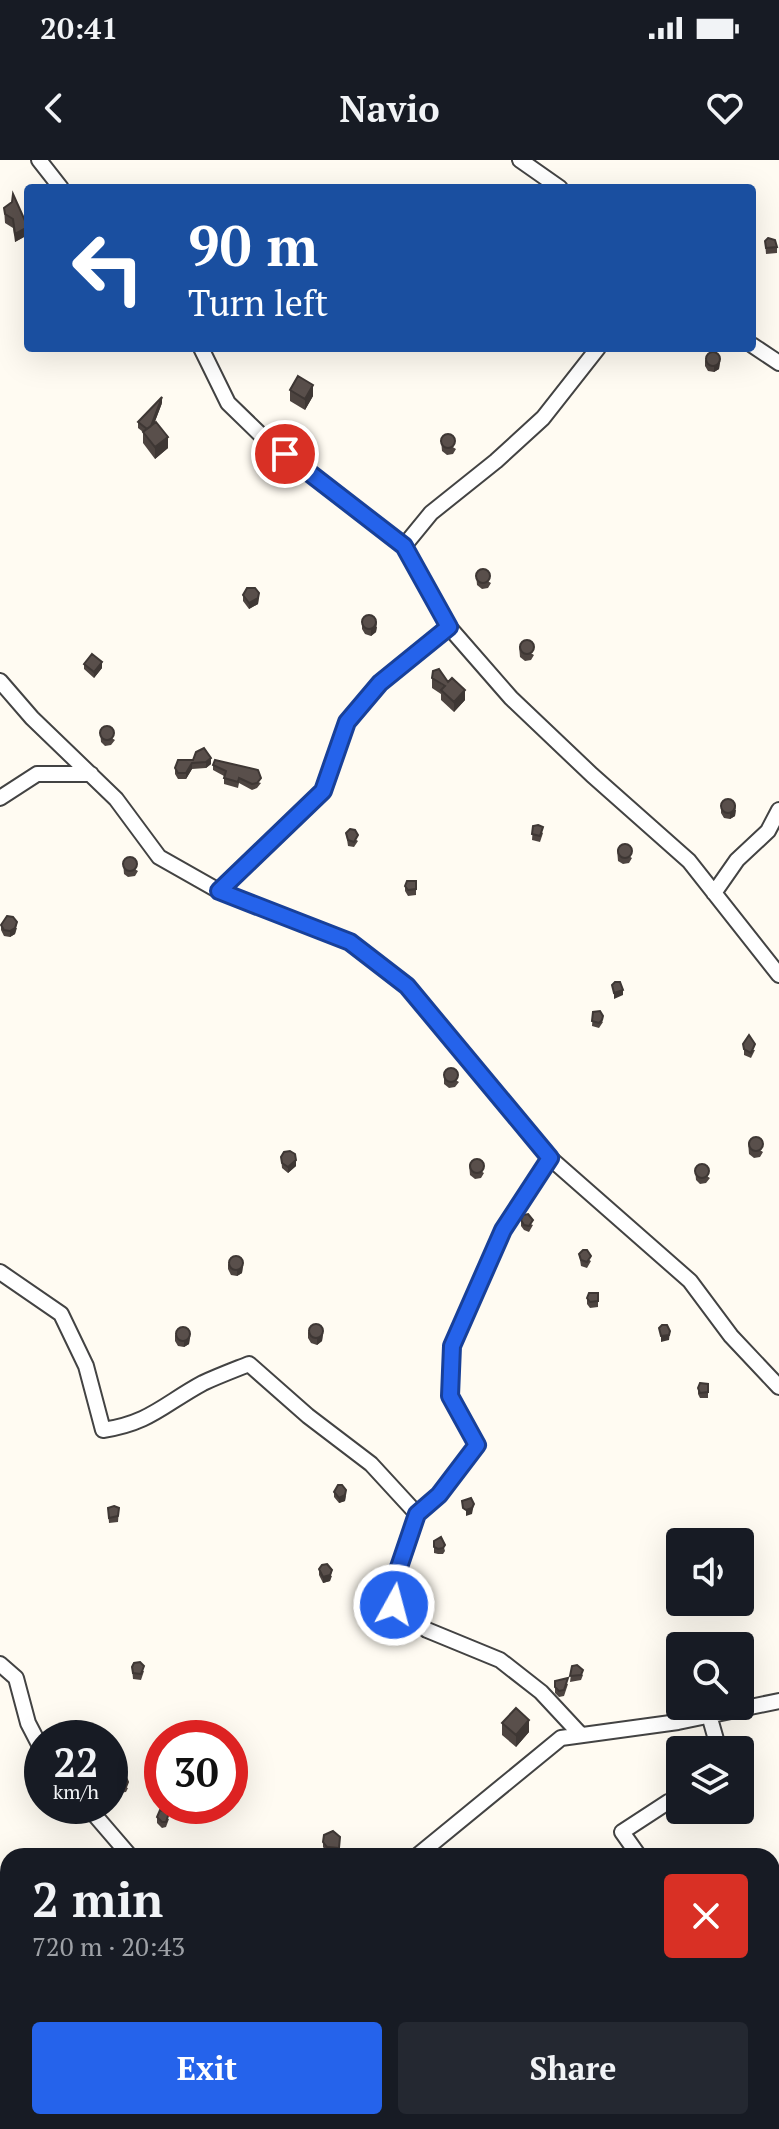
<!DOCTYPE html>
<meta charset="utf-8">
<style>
:root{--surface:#171b24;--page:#242831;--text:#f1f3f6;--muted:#9ea1a6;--accent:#2563eb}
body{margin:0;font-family:"PT Serif",serif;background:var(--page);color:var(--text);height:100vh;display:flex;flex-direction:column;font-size:30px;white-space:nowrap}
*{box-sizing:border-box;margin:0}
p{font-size:26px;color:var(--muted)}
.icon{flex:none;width:44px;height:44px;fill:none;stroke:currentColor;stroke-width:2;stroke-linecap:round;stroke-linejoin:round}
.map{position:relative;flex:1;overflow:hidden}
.sheet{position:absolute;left:0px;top:1688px;width:780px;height:282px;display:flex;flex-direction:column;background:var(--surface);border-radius:24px 24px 0 0;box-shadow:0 8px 32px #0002}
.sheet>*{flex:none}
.guide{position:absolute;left:24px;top:24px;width:732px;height:168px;border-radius:8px;box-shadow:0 8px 32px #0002;background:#1a4fa0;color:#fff;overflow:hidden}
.buttons{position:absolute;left:666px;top:1368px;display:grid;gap:16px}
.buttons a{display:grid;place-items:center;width:88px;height:88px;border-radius:8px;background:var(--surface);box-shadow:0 8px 32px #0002;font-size:40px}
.speed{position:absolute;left:24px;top:1560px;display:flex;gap:16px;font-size:40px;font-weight:700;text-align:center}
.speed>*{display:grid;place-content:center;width:104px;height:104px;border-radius:50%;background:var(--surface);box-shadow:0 8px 32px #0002;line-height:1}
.speed small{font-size:20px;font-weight:400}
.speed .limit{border:12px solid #d22;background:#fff;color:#111}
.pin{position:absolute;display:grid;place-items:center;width:68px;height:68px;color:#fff;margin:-34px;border:4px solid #fff;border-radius:50%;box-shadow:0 2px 8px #0007}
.me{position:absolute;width:88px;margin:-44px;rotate:7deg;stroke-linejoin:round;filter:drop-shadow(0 0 6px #0008)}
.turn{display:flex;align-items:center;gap:28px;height:168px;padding:0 32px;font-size:36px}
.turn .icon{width:104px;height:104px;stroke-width:2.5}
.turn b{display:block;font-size:56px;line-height:68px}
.round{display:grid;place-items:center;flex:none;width:84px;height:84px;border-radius:8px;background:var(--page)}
.overview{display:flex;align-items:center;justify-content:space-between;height:136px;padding:0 32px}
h1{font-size:48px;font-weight:700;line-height:60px}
.primary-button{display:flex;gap:16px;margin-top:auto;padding:16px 32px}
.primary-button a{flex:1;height:92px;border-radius:8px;background:var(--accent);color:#fff;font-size:32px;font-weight:700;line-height:92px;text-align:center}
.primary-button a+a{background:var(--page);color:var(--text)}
.status{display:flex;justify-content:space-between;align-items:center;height:56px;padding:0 40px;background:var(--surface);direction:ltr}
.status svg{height:22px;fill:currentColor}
header{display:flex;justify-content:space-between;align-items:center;height:104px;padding:0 32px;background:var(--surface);font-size:36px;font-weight:700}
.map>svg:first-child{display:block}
</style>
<div class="status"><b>20:41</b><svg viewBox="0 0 49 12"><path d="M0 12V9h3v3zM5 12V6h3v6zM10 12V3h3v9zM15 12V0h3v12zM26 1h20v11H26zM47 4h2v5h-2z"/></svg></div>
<header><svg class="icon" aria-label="back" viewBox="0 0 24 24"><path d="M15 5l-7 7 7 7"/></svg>Navio<svg class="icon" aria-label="heart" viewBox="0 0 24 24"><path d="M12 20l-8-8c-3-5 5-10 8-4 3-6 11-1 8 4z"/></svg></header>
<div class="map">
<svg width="779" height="1969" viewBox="0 0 779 1969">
<rect width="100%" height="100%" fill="#fffbf2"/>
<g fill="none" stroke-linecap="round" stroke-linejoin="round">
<g stroke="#434343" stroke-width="11">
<path id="lane" d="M219 731 323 631 347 562 380 523 449 467
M429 1687 437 1696
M772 1962 779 1951
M609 1969 614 1962"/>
</g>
<g stroke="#434343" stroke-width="18">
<path id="street" d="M39 0 61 28
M520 0 560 28
M752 185 779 203
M201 188 228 243 261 275 404 386 449 467 511 538 592 615 689 701 779 815
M404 386 431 353 496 301 543 258 598 188
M0 521 32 558 116 639 159 697 219 731 350 782 407 826 550 998 690 1121 731 1176 779 1227
M0 638 37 614H91
M714 733 737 700 768 671 779 650
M550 998 503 1070 452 1186 450 1236 477 1285 439 1335 417 1354 396 1416 394 1445 427 1470 500 1500 541 1532 581 1575
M0 1112 61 1154 86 1206 103 1270C150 1263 164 1244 203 1223 218 1216 234 1210 249 1204L308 1256 371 1304 417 1354
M0 1504 16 1518 28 1563 42 1590
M709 1555 719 1590
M87 1646 130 1696
M417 1696 561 1578 678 1562 779 1541
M639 1696 622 1672 668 1642 680 1641
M0 1827 8 1839
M772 1862 779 1869
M70 1962 73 1969"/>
</g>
<use href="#lane" stroke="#fff" stroke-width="7"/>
<use href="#street" stroke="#fff" stroke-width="14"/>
</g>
<path fill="#4d4440" d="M4 48 26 63 28 60V75L15 82 13 68 5 63Z
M765 81 777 87V93L766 94Z
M705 200 720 203 719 209 714 212 708 211 705 206Z
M290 230 313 236 305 250 290 241Z
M162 243 154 264 168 288 155 299 143 283V272L138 268V262Z
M441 280 456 289 453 294 447 295 442 291Z
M476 414 491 423 488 428 482 429 477 425Z
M243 435 259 438 258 444 249 449 243 441Z
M362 464 377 467 376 472 371 476 365 474 362 469Z
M519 486 534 495 531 500 525 501 520 497Z
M84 504 102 508 94 518 84 509Z
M432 518 465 540 454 552 441 540V534L432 528Z
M100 571 115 580 111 585 105 586 101 582Z
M193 600 211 604 206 608 192 609 186 619H178L175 614V608Z
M213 605 261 623 257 628 252 630 239 623 238 628 224 624V616L213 610Z
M721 647 736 650 735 656 730 659 724 658 721 653Z
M533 666 543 673 540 682 532 680Z
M346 673 358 681 354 687 348 686Z
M617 689 632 698 629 703 623 704 618 701Z
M123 702 138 711 135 716 128 717 124 714Z
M416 721V735L408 736 405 731V726Z
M1 765 17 768 15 774 10 777 4 776 1 770Z
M593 852 603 862 599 868 592 866Z
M744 889 755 890 751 898 744 895Z
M444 913 459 922 455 927 449 928 444 924Z
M748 982 763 992 760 997 754 998 749 994Z
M281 997 296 1006 288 1013 282 1008Z
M469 1004 484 1013 481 1018 475 1019 470 1015Z
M695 1009 710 1018 706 1023 700 1024 696 1020Z
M521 1060 533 1065 529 1072 524 1070 521 1066Z
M579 1094 591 1101 587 1108 581 1106Z
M228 1104 243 1107 242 1113 237 1116 231 1115 228 1109Z
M598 1133V1147L590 1148 587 1144V1138Z
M308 1172 323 1175 322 1181 317 1185 311 1183 308 1178Z
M175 1175 190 1178 189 1184 184 1187 178 1186 175 1181Z
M708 1224V1238H700L698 1234V1228Z
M334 1332 346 1336 345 1341 339 1343 334 1337Z
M108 1348H119L118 1362 109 1363Z
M441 1377 445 1391 443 1394H438L434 1393V1381Z
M319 1409 332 1416 330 1421 323 1423 319 1415Z
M572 1506 583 1515 581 1520 570 1522Z
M132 1507 144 1511 141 1520 133 1519Z
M555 1521 568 1524 564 1536 559 1537 555 1533Z
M502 1563 529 1572 516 1587 502 1575Z
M115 1624 128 1628 126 1632 118 1633 115 1629Z
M157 1657 169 1659 166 1667 162 1668 157 1663Z
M323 1682 340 1683 339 1694 327 1693 323 1687Z"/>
<path fill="#3e3734" d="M27 66V75L15 82V74Z
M720 197 719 209 714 212V206Z
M313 225V236L305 250V239Z
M162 237V243L149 277V271Z
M168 277V288L155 299V287Z
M259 433 258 444 249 449V443Z
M377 461 376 472 371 476V470Z
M102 502V508L94 518V512Z
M465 530V540L454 552V542Z
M211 598V604L206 608V602Z
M192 603V609L186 619V613Z
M736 644 735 656 730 659V653Z
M17 762 15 774 10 777V771Z
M623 830V835L614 839V833Z
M296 1000V1006L288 1013V1007Z
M243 1101 242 1113 237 1116V1110Z
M323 1170 322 1181 317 1185V1179Z
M670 1171 669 1180 661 1182V1176Z
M190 1173 189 1184 184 1187V1182Z
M346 1330 345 1341 339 1343V1338Z
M474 1344 472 1354 466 1356V1350Z
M332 1410 330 1421 323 1423V1417Z
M529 1560V1572L516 1587V1575Z"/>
<path fill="#594f4b" stroke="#3e3734" stroke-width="2" d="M13 34 26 63 28 60V67L15 74 13 59 5 54 4 48 12 42Z
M768 78 775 80 777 87 766 88 765 81Z
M706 199a7 7 0 1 1 14 0a7 7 0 1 1-14 0Z
M298 216 313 225 305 239 290 230Z
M162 237 151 266 147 269 138 262Z
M156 262 168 277 155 287 143 272Z
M441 281a7 7 0 1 1 14 0a7 7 0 1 1-14 0Z
M476 416a7 7 0 1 1 14 0a7 7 0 1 1-14 0Z
M247 428H255L259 433 258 438 249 443 243 435Z
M362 462a7 7 0 1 1 14 0a7 7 0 1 1-14 0Z
M520 487a7 7 0 1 1 14 0a7 7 0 1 1-14 0Z
M92 494 102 502 94 512 84 504Z
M439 509 448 522 452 518 465 530 454 542 441 530 445 526 432 518 433 511Z
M100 573a7 7 0 1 1 14 0a7 7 0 1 1-14 0Z
M204 588 211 598 206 602 192 603 186 613H178L175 608 178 600H193L196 592Z
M215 600 258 610 261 618 257 623 252 624 239 618 238 622 224 618 226 611 213 605Z
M721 646a7 7 0 1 1 14 0a7 7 0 1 1-14 0Z
M538 665 543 667 540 676 532 674 533 666Z
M350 669 355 670 358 675 354 682 348 680 346 673Z
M618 691a7 7 0 1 1 14 0a7 7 0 1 1-14 0Z
M123 704a7 7 0 1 1 14 0a7 7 0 1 1-14 0Z
M407 721H416V729L408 730 405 726Z
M7 756 13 757 17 762 15 768 10 771 4 770 1 765Z
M615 822H620L623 830 614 833 612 825Z
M600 851 603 856 602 860 599 863 592 861 593 852Z
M749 875 755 884 751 893 744 889 743 884Z
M444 915a7 7 0 1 1 14 0a7 7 0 1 1-14 0Z
M749 984a7 7 0 1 1 14 0a7 7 0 1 1-14 0Z
M290 991 295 994 296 1000 288 1007 282 1003 281 997 284 992Z
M470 1006a7 7 0 1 1 14 0a7 7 0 1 1-14 0Z
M695 1011a7 7 0 1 1 14 0a7 7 0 1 1-14 0Z
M528 1054 533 1060 529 1066 524 1065 521 1060 523 1055Z
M583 1090H587L591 1096 587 1102 581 1100 579 1094Z
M229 1103a7 7 0 1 1 14 0a7 7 0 1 1-14 0Z
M589 1133H598V1141L590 1142 587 1138Z
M309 1171a7 7 0 1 1 14 0a7 7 0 1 1-14 0Z
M662 1165H667L670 1171 669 1175 661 1176 659 1168Z
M176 1174a7 7 0 1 1 14 0a7 7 0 1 1-14 0Z
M700 1223 708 1224V1232L700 1233 698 1228Z
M338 1325H342L346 1330 345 1335 339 1338 334 1332Z
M471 1338 474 1344 472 1348 466 1350 463 1348 462 1341Z
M114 1346 119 1348 118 1356 109 1358 108 1348Z
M441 1377 445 1385 443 1388 438 1389 434 1387V1381Z
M327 1404 332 1410 330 1415 323 1417 319 1409 322 1405Z
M140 1502 144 1506 141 1514 133 1513 132 1507 134 1503Z
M577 1505 583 1510 581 1515 570 1516 572 1506Z
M568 1518 564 1530 559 1531 555 1527V1521Z
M516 1548 529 1560 516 1575 502 1563Z
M121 1616 126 1617 128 1622 126 1627 118 1628 115 1624 116 1619Z
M160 1650 169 1653 166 1662H162L157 1657Z
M333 1671 340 1677 339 1688 327 1687 323 1682 324 1675Z"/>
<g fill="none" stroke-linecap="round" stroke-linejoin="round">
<g stroke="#184099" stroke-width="20">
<path id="route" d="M285 294 404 386 449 467 380 523 347 562 323 631 219 731 350 782 407 826 550 998 503 1070 452 1186 450 1236 477 1285 439 1335 417 1354 396 1416 394 1445"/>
</g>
<use href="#route" stroke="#2563eb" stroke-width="14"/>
</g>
</svg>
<div class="buttons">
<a><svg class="icon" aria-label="sound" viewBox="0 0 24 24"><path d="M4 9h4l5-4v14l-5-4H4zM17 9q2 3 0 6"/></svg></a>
<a><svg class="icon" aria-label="search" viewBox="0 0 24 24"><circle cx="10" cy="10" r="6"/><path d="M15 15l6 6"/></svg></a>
<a><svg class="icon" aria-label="layers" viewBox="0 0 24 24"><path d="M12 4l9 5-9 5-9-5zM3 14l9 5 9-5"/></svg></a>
</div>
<div class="speed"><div>22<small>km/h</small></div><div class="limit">30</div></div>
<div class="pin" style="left:285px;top:294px;background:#d93025"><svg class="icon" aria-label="arrive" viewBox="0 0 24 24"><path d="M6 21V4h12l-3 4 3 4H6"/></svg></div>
<svg class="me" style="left:394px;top:1445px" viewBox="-20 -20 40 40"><circle r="17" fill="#2563eb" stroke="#fff" stroke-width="3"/><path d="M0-11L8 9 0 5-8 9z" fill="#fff"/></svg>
<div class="guide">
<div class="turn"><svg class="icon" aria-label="left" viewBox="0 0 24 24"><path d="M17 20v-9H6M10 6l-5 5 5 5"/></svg><div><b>90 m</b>Turn left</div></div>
</div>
<section class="sheet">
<div class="overview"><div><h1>2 min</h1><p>720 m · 20:43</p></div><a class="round" style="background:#d93025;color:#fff"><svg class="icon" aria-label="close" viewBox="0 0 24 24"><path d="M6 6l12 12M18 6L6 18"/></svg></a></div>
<div class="primary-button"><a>Exit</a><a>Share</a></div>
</section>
</div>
